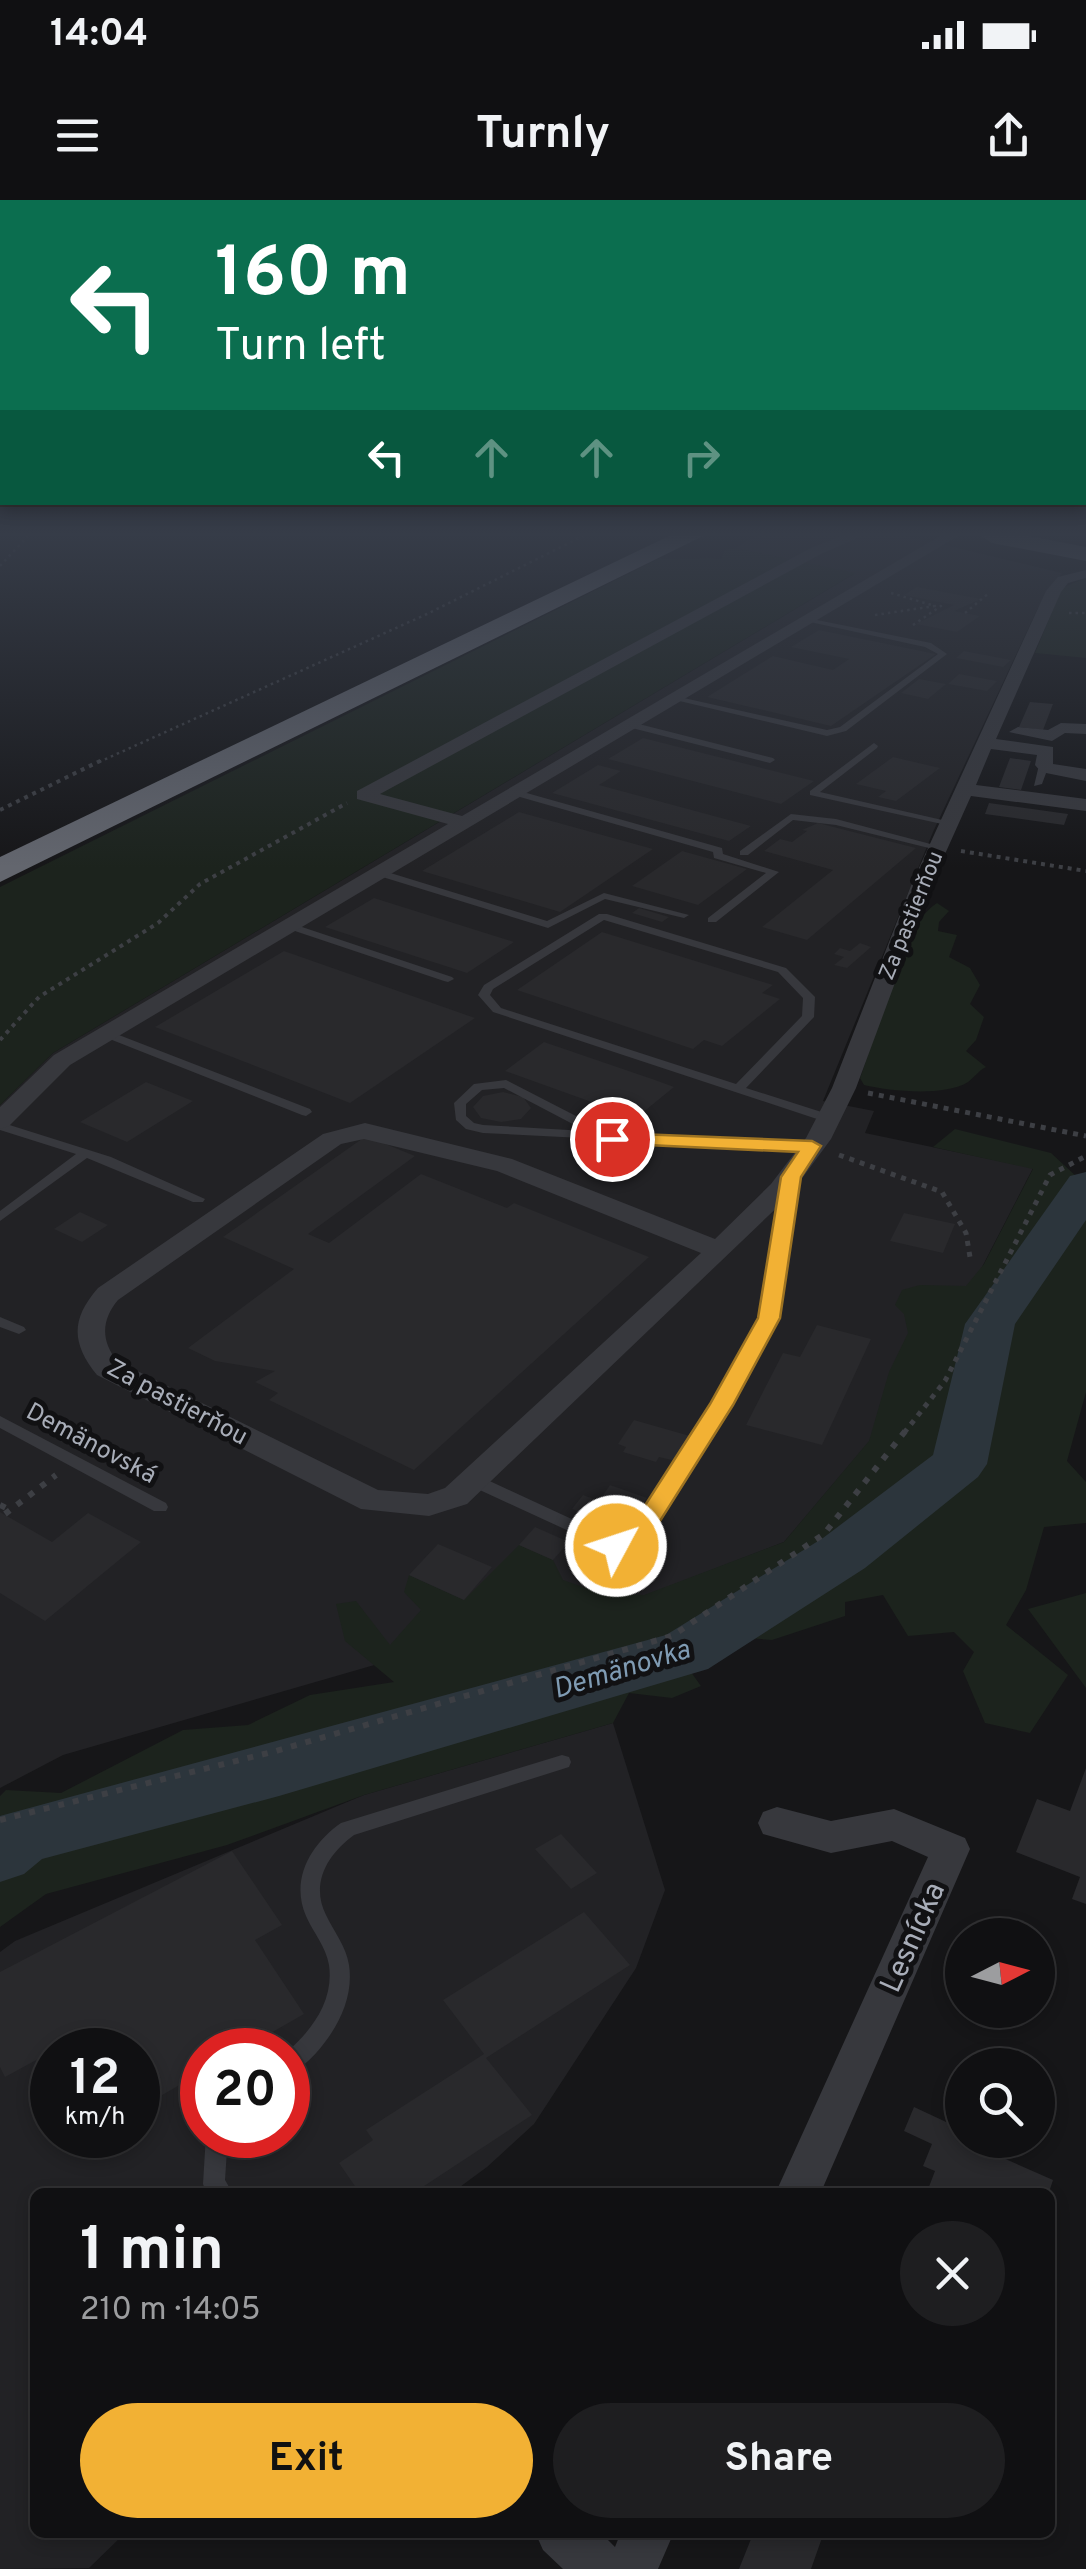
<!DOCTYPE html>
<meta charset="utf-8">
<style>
:root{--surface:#101012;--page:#1e1e20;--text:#f1f3f6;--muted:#9c9d9f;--line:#303032;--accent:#f2b134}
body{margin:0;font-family:Overpass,sans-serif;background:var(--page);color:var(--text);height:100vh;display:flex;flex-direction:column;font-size:38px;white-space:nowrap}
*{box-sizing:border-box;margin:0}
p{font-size:32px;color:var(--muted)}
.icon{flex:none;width:55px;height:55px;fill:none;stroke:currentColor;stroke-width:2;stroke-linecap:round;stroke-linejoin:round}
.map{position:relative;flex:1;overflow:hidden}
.details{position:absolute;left:30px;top:1988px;width:1025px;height:350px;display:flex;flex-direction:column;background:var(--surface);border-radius:15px;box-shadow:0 5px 15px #0003,0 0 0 2px var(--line)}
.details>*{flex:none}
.banner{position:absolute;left:0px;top:0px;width:1088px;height:305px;box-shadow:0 5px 15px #0003,0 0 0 2px var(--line);background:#0b6e4f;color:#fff;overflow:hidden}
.needle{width:65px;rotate:84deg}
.buttons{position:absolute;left:945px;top:1718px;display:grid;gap:20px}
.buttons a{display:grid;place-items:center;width:110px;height:110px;border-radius:50%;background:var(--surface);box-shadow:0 5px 15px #0003,0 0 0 2px var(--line);font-size:50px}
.speed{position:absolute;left:30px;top:1828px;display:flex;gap:20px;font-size:50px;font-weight:700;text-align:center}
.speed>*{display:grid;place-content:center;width:130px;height:130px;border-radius:50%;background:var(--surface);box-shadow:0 5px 15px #0003,0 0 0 2px var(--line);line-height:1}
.speed small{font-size:25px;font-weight:400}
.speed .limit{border:15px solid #d22;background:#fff;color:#111}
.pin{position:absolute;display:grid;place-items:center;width:85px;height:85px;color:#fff;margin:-42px;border:5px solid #fff;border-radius:50%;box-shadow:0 2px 10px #0007}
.me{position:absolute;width:110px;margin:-55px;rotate:50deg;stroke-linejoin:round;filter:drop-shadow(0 0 8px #0008)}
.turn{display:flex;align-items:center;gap:35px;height:210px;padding:0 50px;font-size:45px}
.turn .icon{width:130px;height:130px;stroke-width:2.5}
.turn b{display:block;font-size:70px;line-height:85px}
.lanes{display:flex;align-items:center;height:95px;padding:0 50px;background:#0003;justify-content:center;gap:50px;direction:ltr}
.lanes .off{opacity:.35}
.round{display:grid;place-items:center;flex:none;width:105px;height:105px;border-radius:52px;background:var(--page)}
.summary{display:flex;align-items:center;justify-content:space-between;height:170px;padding:0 50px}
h1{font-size:60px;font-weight:700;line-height:75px}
.cta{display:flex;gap:20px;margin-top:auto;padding:20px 50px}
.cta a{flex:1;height:115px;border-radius:60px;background:var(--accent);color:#111;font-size:40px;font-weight:700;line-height:115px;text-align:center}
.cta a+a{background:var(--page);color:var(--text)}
.status{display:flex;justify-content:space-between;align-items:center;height:70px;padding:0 50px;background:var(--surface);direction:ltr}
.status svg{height:28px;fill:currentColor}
header{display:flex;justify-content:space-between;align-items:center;height:130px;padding:0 50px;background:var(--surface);font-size:45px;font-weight:700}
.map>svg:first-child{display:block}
</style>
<div class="status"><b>14:04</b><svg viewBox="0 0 49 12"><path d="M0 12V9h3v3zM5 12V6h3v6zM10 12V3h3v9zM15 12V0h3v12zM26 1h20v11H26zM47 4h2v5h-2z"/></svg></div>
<header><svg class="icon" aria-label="menu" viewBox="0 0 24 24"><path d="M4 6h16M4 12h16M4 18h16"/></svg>Turnly<svg class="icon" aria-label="share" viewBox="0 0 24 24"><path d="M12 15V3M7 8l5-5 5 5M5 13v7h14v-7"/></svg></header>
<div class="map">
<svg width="1086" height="2369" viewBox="0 0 1086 2369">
<rect width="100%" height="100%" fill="#161618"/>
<path fill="#222225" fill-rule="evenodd" d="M755 336H907L1062 373 1037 410 933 632 823 901 874 911 865 933 1033 968 928 1172 784 1342 524 1442 499 1429 63 1555 0 1588V905L53 853 854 374 736 348Z
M613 1523 665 1690 636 1768 534 1924 487 1967 453 1992H35V2332L125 2333 89 2368 0 2369V1752L15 1741 364 1595ZM52 1850H138V1935H52ZM202 1850H288V1935H202Z"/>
<path fill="#1c231d" d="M736 348 855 373 53 853 0 905V687L660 358C682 362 698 356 721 359L725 350Z
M1086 378V458L1035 453 1062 388Z
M937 703 949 711 939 722 938 731 957 735 949 757 970 768 980 785 970 804 984 817 976 840 966 851 986 867C978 871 975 877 968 882 944 897 889 891 864 885L860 878C877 833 898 728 937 703Z
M955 929 1051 953 1077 977 1086 972V1192L1067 1261 1086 1282V1323L1044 1327 1026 1390 1006 1425 1068 1475 1030 1533 985 1523 963 1471 974 1452 954 1432 908 1436 883 1395 845 1402V1416L772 1440 687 1433 670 1443 701 1486 672 1498 629 1493 613 1523 364 1595 227 1645 46 1694 0 1727V1596L6 1590 61 1593 183 1530 248 1525 310 1495 394 1482 345 1441 336 1404 356 1401 390 1445 421 1410 404 1392 409 1375 464 1400 519 1345 553 1360 563 1380 603 1394 644 1395 784 1342 869 1241 889 1172 908 1133 904 1114 895 1105 902 1090 920 1085 966 1086 984 1064 1033 969 933 947Z
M1086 1393V1488L1028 1409Z"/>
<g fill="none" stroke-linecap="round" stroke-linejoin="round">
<path fill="#2c353c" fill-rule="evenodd" d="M1086 972V1020L1015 1124 987 1264 978 1277 865 1368 708 1469 279 1596 42 1659 24 1674 0 1682V1616L666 1435 823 1338 933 1255 965 1124 1070 976Z"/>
</g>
<path fill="#29292c" d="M917 387 981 399 954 411 980 416 957 432 916 424 954 405 904 395Z
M819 430 936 454 831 526 707 497 773 456 833 470 849 459 791 447Z
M964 451 1011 460 1003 467 956 458Z
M959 474 997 481 987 491 948 484Z
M919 479 946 484 928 499 901 493Z
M1030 502 1053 504 1043 530 1019 527Z
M643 538 814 581 781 604 608 559Z
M893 557 940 568 896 601 878 597 886 591 856 584Z
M1010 558 1031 561 1021 590 999 587Z
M598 565 621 571 599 585 751 626 729 641 552 593Z
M989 603 1068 614 1064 625 985 614Z
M519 612 653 649 560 712 422 671Z
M818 623 916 648 807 740 762 727 833 670 764 651 780 639 792 642 807 631 802 630Z
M682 651 747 669 698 705 632 686Z
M374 698 514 742 467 773 325 727Z
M639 708 669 717 662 722 632 713Z
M602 732 773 785 762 793 780 799 722 846 704 840 693 849 517 790Z
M860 743 871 747 847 768 834 765 844 757 834 754 840 748 850 751Z
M284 751 475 818 350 903 155 827Z
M544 842 655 880 674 887 636 918 505 871Z
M146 882 193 901 127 942 80 922Z
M503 892 523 897 531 908 521 919 501 922 481 918 473 907 483 896Z
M366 936 415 956 308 1034 329 1043 421 974 507 1008 514 1003 649 1057 414 1270 269 1200 278 1193 255 1182 275 1171 215 1161 188 1148 294 1069 223 1037Z
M80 1012 108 1025 82 1042 54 1029Z
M904 1013 955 1024 943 1053 890 1041Z
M817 1125 871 1139 822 1245 746 1225 783 1153 800 1157Z
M634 1220 690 1236 676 1261 659 1257 656 1262 623 1252 626 1247 618 1244Z
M610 1285 647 1298 621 1335 584 1321 589 1315 572 1309 583 1295 599 1301Z
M0 1312 52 1342 88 1313 141 1342 45 1421 0 1393Z
M535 1327 569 1342 553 1360 519 1345Z
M438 1344 492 1367 464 1400 409 1375Z
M1086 1568V1704L1072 1699 1080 1677 1016 1652 1037 1599 1070 1611Z
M561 1634 597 1673 571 1689 535 1649Z
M232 1651 282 1725 255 1740 304 1814 241 1850H202V1872L138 1909V1850L60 1847 5 1877 0 1867V1772Z
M584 1712 630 1765 486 1858 532 1915 415 1992H359L339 1963 373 1940 366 1930 484 1854 443 1800Z
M914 1907 959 1928 957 1935 962 1940 1053 1980 1049 1992H927L935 1971 923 1966 932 1944 904 1931Z
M739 2332H824L811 2369H739L751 2339Z"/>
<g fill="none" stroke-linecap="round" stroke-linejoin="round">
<path stroke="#3d3f44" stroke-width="2.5" stroke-dasharray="2.5 4" stroke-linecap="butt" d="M0 366 28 336
M965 413 989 393
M1069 413H1086
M875 415 935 406 891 393
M913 425 941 406H935
M99 562 427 414 583 336"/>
<path stroke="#3d3f44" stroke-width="4" stroke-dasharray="4 5" stroke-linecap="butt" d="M0 610 104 559
M961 651 1086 671
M0 840 39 797 158 723 200 684 347 603"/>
<path stroke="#3d3f44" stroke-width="5" stroke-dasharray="5 6" stroke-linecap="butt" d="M868 893 1086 936
M839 955 942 992 966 1033 970 1057
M904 1233 945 1181 1050 975 1086 956"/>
<path stroke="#3d3f44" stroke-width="6" stroke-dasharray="6 9" stroke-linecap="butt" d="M0 1305 10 1310
M5 1314 56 1275
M0 1620 276 1551 672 1436 824 1334 906 1230"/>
<path fill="#37383d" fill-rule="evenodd" d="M807 418 931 443 947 454 846 531 827 536 671 499 675 496 827 530 840 527 938 454 925 447 810 422H807Z
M631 522 773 558 775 560 770 563 628 527 627 525Z
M874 543 878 546 877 548 820 592 951 622V626L810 595V591Z
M1044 562 1049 565 1042 584 1034 586 1039 565Z
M516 590 722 648 723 654 779 672 716 722H708V718L766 673 714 658 713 652 513 595 511 593Z
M791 614 836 619 942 647 937 650 836 625 793 620 748 655H740V651Z
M376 671H384L547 721 604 693 689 715 684 718 605 699 548 728 376 675Z
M599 714H607L786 768 815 797 814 817 746 888 834 916V922H826L493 812 478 795 484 785ZM604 720 778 772 803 798 802 816 736 884 501 808 490 795 493 789Z
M290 723 452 777 454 779 448 782 444 781 286 728V724Z
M106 830 310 909 312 912 306 916 302 915 102 836V832Z
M506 880 607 932 812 942 818 946 812 950 618 940 612 943 602 939 483 933 466 929 456 920 454 903 474 884ZM504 888 586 931 483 925 474 923 466 916V904L482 890Z
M0 922 111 957 205 999 203 1002H193L87 958 0 1021V1011L76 954 0 930Z
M791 973 798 977 776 1119 729 1205 640 1346 616 1352 610 1350 469 1285 467 1281 469 1277H481L617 1340 628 1337 714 1205 762 1119 784 977Z
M0 1117 24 1127 26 1130 19 1134 0 1127Z
M0 1216 166 1303 168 1307 166 1311H154L0 1228Z
M562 1555 569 1557 571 1562 569 1567 354 1635C328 1654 310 1683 326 1715 334 1732 346 1746 349 1765 353 1791 343 1817 328 1838 318 1852 304 1868 288 1874V1851C313 1829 334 1800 329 1765 326 1747 313 1732 306 1716 290 1679 311 1644 341 1623Z
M206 1935H228L225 1980 232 1992H206L203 1984Z"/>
<path fill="#37383d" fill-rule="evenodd" d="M841 336H862L821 354 380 594 462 616 940 336H958L70 865 9 926 0 929V907L54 855 448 624 357 599V591L811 348Z
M1086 370V378L1068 383 1061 392 996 539 1053 547V564L1086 569V581L1041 572 1035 565 1037 555 991 549 976 585 1086 599V611L971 596 932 683 856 888 831 939 789 996 467 1304 429 1316 361 1309 97 1175C71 1143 71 1119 98 1088L323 934 365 923 512 959 715 1039 771 984 806 938 832 888 912 683 1046 391 1058 377ZM364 939 497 971 701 1053 445 1288 428 1294 378 1290 117 1161C101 1141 101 1120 118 1100L341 944Z
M1061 523 1086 524V534L1065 533 1052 541 1009 532 1018 527 1048 530Z
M777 1607 831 1621 894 1609 965 1638 970 1649 821 1992H776L928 1657 892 1641 831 1653 763 1634 758 1623 763 1612Z
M535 2332H600L615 2347 621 2332H674L658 2369H563L543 2350Z"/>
<path fill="#53555c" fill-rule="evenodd" d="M981 336H1029L1086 347V361L992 343Z"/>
<path fill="#63666e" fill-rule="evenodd" d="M669 336H703L0 682V657Z"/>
</g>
<linearGradient id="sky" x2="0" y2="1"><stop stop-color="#0c0c0d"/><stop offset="0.5" stop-color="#363c48"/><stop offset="1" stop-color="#363c48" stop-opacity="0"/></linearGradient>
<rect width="1086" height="668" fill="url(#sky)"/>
<path fill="#f2b134" stroke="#9d7322" stroke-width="2.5" d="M612 933 812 941 821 946 801 977 780 1118 733 1205 643 1348 607 1352 603 1346 607 1339 626 1335 710 1204 758 1118 781 977 798 952 605 943V935Z"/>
<g text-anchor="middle" stroke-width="10" stroke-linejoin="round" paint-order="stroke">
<g font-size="22" fill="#a8adb8" stroke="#111113">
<text transform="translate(910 715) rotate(-68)" y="8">Za pastierňou</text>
</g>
<g font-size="25" fill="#a8adb8" stroke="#111113">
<text transform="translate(178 1201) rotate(28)" y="9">Za pastierňou</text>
<text transform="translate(92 1242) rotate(28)" y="9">Demänovská</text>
</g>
<g font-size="28" font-style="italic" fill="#7f9bb3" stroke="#111113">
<text transform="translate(621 1468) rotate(-17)" y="10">Demänovka</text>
</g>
<g font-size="30" fill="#a8adb8" stroke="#111113">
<text transform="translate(912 1737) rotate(-66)" y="10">Lesnícka</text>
</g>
</g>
</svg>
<div class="buttons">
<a><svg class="needle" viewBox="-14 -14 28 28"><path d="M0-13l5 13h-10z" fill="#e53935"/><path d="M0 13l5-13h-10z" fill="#9c9d9f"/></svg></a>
<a><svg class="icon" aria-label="search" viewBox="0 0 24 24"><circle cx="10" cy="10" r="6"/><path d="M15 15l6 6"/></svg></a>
</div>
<div class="speed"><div>12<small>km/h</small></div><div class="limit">20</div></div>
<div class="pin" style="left:612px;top:939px;background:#d93025"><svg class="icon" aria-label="arrive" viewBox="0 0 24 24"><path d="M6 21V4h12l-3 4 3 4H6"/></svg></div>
<svg class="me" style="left:616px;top:1346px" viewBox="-20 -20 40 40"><circle r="17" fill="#f2b134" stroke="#fff" stroke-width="3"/><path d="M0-11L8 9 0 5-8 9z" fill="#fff"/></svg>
<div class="banner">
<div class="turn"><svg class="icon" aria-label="left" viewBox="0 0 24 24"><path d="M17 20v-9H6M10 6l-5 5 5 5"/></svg><div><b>160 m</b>Turn left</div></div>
<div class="lanes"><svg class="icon" aria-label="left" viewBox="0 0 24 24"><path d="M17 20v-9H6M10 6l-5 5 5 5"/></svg><svg class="icon off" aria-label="ahead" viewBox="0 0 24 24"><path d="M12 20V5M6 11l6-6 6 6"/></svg><svg class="icon off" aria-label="ahead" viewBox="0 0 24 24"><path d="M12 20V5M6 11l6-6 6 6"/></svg><svg class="icon off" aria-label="right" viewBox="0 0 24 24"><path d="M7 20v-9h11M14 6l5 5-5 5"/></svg></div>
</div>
<section class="details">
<div class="summary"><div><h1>1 min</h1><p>210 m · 14:05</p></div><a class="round"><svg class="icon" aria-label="close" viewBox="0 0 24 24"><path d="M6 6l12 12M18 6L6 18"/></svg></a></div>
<div class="cta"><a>Exit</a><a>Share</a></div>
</section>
</div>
